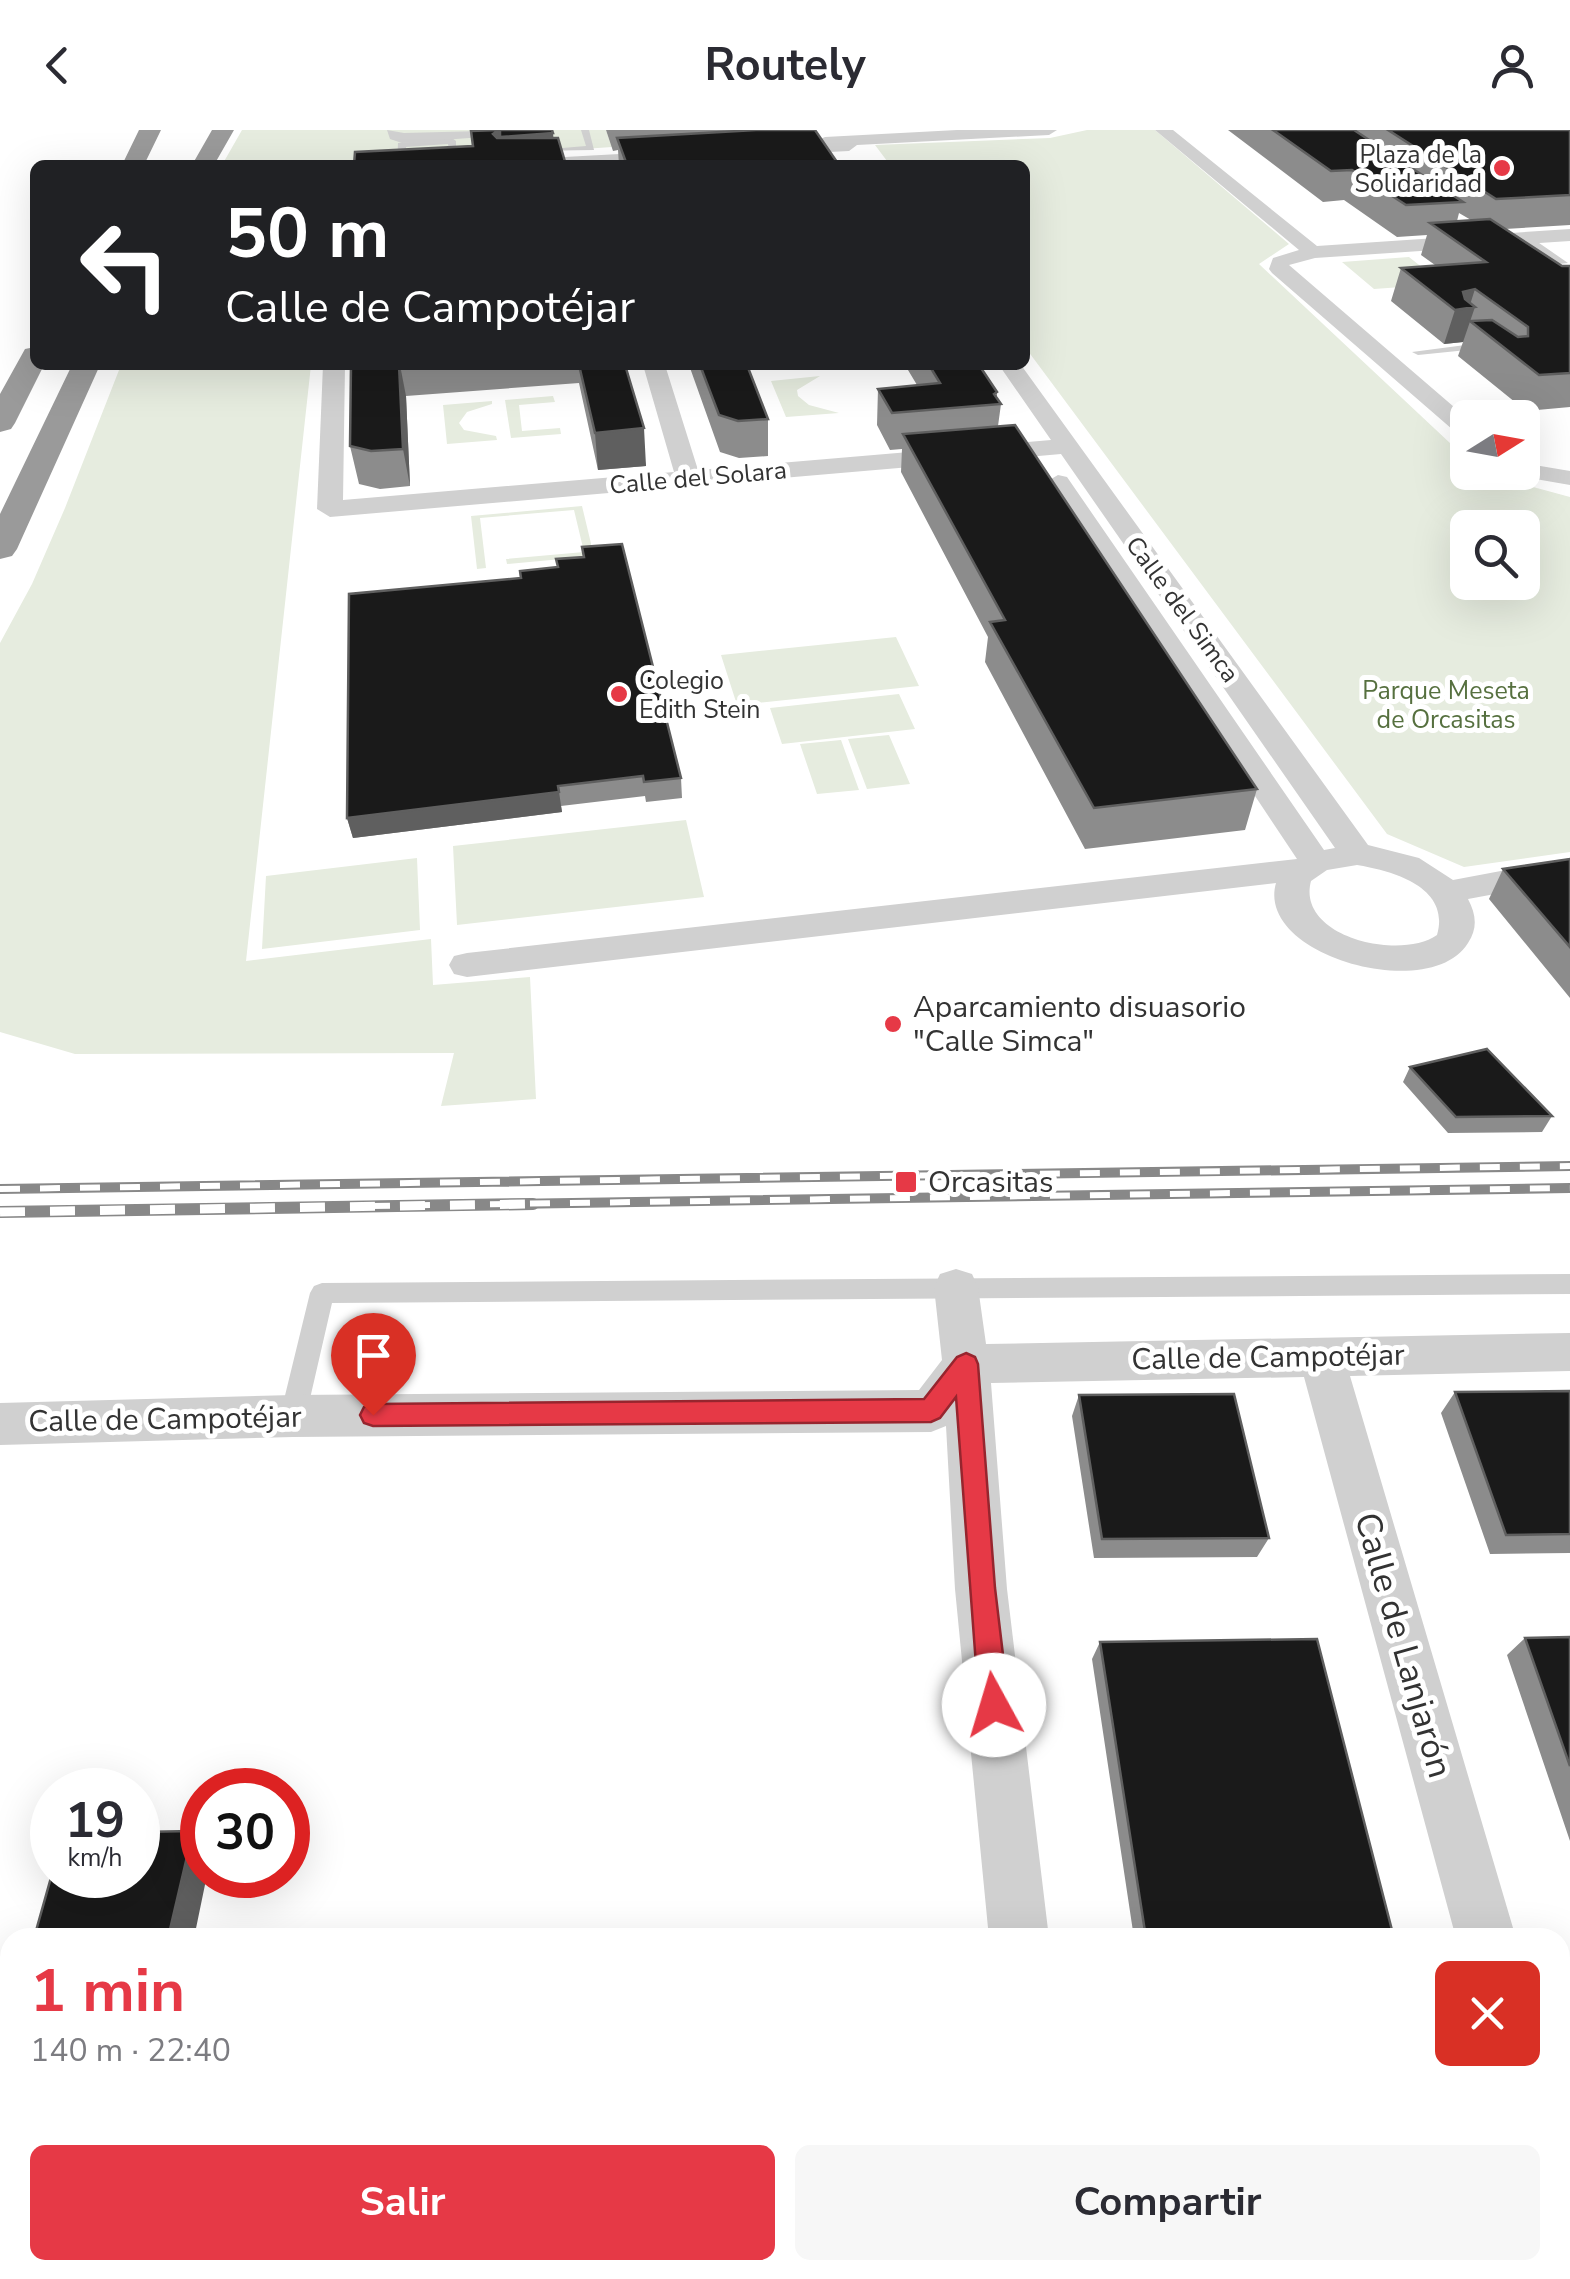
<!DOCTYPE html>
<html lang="es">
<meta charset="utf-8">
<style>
:root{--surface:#fff;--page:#f7f7f7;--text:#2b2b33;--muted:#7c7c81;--accent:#e63946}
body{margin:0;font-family:"Nunito Sans",sans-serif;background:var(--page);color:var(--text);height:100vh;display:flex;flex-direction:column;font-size:38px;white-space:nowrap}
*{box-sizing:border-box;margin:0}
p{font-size:32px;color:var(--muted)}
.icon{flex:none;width:55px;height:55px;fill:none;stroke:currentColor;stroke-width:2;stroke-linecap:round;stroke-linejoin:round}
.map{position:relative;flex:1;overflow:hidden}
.details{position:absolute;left:0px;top:1798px;width:1570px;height:352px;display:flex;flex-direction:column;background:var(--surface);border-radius:30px 30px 0 0;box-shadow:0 10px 40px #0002}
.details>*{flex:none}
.hud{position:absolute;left:30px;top:30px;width:1000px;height:210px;border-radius:15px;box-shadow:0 10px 40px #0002;background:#202124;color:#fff;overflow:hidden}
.needle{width:65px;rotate:79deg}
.fabs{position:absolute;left:1450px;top:270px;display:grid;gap:20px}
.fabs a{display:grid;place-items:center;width:90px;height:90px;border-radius:15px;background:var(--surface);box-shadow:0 10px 40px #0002;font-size:50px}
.speed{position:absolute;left:30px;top:1638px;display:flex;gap:20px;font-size:50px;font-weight:700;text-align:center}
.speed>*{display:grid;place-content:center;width:130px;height:130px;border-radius:50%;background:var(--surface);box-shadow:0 10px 40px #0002;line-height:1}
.speed small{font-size:25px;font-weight:400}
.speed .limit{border:15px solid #d22;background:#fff;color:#111}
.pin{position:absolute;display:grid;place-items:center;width:85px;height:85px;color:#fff;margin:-102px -42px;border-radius:50% 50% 50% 0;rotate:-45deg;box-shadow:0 0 10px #0007}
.pin .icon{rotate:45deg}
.me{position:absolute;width:110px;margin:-55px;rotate:354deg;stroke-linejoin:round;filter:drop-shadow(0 0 8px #0008)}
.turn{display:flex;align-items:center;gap:35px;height:210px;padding:0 30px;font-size:45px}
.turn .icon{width:130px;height:130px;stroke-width:2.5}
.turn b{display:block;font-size:70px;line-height:85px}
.round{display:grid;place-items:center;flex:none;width:105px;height:105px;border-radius:15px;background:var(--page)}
.overview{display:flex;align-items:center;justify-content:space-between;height:170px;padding:0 30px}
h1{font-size:60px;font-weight:700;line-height:75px;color:var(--accent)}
.button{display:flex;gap:20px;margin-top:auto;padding:20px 30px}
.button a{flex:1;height:115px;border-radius:15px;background:var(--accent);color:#fff;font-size:40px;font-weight:700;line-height:115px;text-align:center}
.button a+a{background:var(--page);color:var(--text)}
header{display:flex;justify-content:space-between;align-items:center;height:130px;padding:0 30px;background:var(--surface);font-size:45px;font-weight:700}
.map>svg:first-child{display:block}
</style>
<header><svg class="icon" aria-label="back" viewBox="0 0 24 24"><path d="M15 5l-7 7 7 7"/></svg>Routely<svg class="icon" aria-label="person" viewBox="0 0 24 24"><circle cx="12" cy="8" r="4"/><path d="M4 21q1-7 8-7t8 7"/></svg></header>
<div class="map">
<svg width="1570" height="2149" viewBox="0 0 1570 2149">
<rect width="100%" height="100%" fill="#fff"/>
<path fill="#e6ecdf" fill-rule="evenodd" d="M242 0H606L612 17 353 35H222Z
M1087 0H1155L1289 114 1259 134 1467 329 1468 342 1482 343 1570 367V722L1464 737 1387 704 1025 217V35H890L875 15 1050 8ZM1468 398H1522V452H1468Z
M1409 127 1443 154 1374 159 1342 132Z
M121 235H311L246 831 431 809 433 855 530 847 536 969 441 976 454 923 75 924 0 902V513L32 454 65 378Z
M820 246 797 260 798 266 809 275 839 283 786 287 771 251Z
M553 266 555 272 519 275 522 301 560 298 561 304 511 308 505 270Z
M492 271V274L467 282 459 293 464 300 496 306 497 310 447 314 443 275Z
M582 376 594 426 507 434 506 429 584 422 574 380 480 388 486 438 477 439 471 386Z
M896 507 919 556 737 575 721 525Z
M899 564 915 599 782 614 770 578Z
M889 605 910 654 867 659 848 609Z
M841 610 859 660 817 664 800 614Z
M686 690 704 767 457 795 453 716Z
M417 728 420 800 262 819 266 746Z"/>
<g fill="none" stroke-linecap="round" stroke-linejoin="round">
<path fill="#d0d0d0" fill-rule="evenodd" d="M581 0H589L594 20 527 21 586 16Z
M452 8 456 11V27L449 25 448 14 406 17 407 35H397L398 13Z
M1521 106H1529L1568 133 1523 138V134L1553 131 1521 110Z
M1478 210 1487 214V218L1418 225 1412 222 1473 214Z
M1570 1144V1164L332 1173 306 1286 302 1294 293 1297 284 1294 280 1286 310 1163 314 1156 322 1153Z"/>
<path fill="#d0d0d0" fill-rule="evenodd" d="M387 0 404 3 519 0 511 5 402 13 390 9Z
M957 0H1057L1049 5 857 15 849 21 770 25 762 20C779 8 807 16 825 7Z
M1155 0H1173L1317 116 1570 99V111L1315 128 1289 135 1468 289V308L1460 306 1272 143 1269 139 1273 128 1299 120Z
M674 21 680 22V30L603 35H501L510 30Z
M323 235H345L343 370 674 342 643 235H665L698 340 1051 310 999 235H1021L1368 715 1419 728 1453 750 1570 728V750L1468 769C1476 784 1478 798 1468 813 1431 874 1255 826 1276 753L467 847 454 844 449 835 454 826 467 823 1297 729 1046 352 1058 345 1067 347 1324 720 1335 718 1061 324 330 387 317 379ZM1357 735C1393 741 1451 757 1437 805 1400 831 1296 807 1311 751L1327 740Z
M1522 333 1570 341V355L1513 345 1511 342H1522Z
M956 1139 972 1144 978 1157 986 1214 1570 1203V1241L1350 1246 1516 1808H1456L1304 1247 991 1253 1007 1459 1049 1808H989L955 1459 946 1296 931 1302 293 1307 0 1315V1273L293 1265 919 1260 942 1230 934 1157 940 1144Z
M1560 2036 1570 2040V2139L1560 2135Z
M1022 2140H1090L1091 2149H1023Z"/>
<path fill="#9a9a9a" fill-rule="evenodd" d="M139 0H161L144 35H122Z
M212 0H234L214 35H192Z
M35 217V235H44L15 293 11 299 0 302V264L25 219Z
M72 235H100L17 419 12 426 0 429V384Z"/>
<g stroke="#888" stroke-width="10">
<path id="rail-far1" d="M0 1059 1570 1036
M370 1076 1570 1058"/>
</g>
<g stroke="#888" stroke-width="12">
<path id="rail" d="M0 1082 533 1074"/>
</g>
<use href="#rail-far1" stroke="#fff" stroke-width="6" stroke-dasharray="20" stroke-linecap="butt"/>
<use href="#rail" stroke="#fff" stroke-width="9" stroke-dasharray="25" stroke-linecap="butt"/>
</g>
<path fill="#8c8c8c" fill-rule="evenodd" d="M606 0H815L839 35H619L618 20 613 21Z
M1228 0H1570V95L1505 99 1562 136H1570V277L1526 281 1458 226 1463 212 1444 214 1391 171 1401 138 1435 135 1421 125 1427 105 1397 107 1344 70 1323 72ZM1459 83 1471 90 1457 91Z
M351 235H625L646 336 598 340 579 253 406 266 410 356 380 359 359 354 350 316Z
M689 235H809L749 240 768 289V326L739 328 720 322Z
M905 235H979L997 262V268L1001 274 998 296 1257 659 1245 700 1085 719 985 532 988 507 901 342 902 319 890 320 877 295 878 259 917 255Z
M582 417 681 648 682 668 646 672 645 666 561 676 562 682 353 708 347 688 521 448 557 437 583 427Z
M1570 729V868L1489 769 1503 739Z
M1410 937 1552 986 1542 1002 1448 1003 1403 952Z
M1570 1261V1423L1490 1424 1441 1283 1455 1262Z
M1079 1265 1269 1408 1257 1427 1094 1428 1072 1286Z
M1570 1507V1711L1507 1525 1525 1508Z
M1100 1512 1394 1808H1134L1092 1529Z
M1185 2140H1479L1482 2149H1186Z"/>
<path fill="#5f5f5f" d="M499 0 553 3 554 14 502 18 493 4Z
M1475 159 1469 178 1475 177 1463 212 1444 214 1455 180 1463 162Z
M400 235 406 266 410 356 403 319Z
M644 298 646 336 598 340 595 303Z
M559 662 562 682 353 708 347 688Z
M193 1701 202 1709V1745H207L194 1808H168Z
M105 2140H133L131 2149H103Z"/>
<path fill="#1a1a1a" stroke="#5f5f5f" stroke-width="2.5" d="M499 0 493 4 497 8H558L566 35H354L355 22 473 16 471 1Z
M500 0H552L553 3 500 7Z
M756 0H815L839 35H627L617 8Z
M1273 0H1354L1463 72 1406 75 1352 40 1331 41Z
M1388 0H1570V65L1496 69Z
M1490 89 1562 136H1570V243L1539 245 1470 191 1492 190 1518 207 1528 206V197L1475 159 1463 162 1465 169 1475 177 1455 180 1401 138 1486 132 1430 93Z
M351 235H399L403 319 371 321 350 316Z
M579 235H625L644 298 595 303Z
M700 235H747L768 289 738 291 719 285Z
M929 235H979L997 262 994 264 1001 274 892 283 878 259 940 253Z
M1015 295 1257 659 1094 678 990 492 1005 490 903 304Z
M622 414 681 648 644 652 643 646 558 656 559 662 347 688 349 464 521 448 520 441 558 437 556 429 584 427 582 417Z
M1570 729V817L1503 739Z
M1487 919 1552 986 1456 987 1410 937Z
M1570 1261V1404L1506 1405 1455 1262Z
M1234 1264 1269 1408 1102 1409 1079 1265Z
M1570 1507V1636L1525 1508Z
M1317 1509 1394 1808H1146L1100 1512Z
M193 1701 168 1808H34L52 1744 138 1745V1702Z
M10 1892V2140H105L103 2149H0V1927Z
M1198 2140H1479L1482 2149H1199Z"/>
<path fill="#e63946" stroke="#96252e" stroke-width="2.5" d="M966 1223 975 1227 978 1234 995 1458 1009 1575 1004 1585 994 1590 984 1585 979 1575 956 1267 940 1288 931 1292 373 1296 364 1293 360 1285 364 1277 373 1274 924 1269 957 1227Z"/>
<g fill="#e63946" stroke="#fff" stroke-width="4">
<circle cx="1502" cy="38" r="10"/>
<circle cx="619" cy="564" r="10"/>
<circle cx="893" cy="894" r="10"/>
<rect x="894" y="1040" width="24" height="24" rx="5"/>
</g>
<g text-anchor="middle" stroke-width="10" stroke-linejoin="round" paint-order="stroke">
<g font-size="25" fill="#333" stroke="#fff" text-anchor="end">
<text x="1482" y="33">Plaza de la<tspan x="1482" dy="29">Solidaridad</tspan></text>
<text x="639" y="559" text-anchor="start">Colegio<tspan x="639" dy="29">Edith Stein</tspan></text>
</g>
<g font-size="25" fill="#333" stroke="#fff">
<text transform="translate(698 347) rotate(-5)" y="9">Calle del Solara</text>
<text transform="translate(1183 479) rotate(54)" y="9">Calle del Simca</text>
</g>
<g font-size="25" fill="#56703f" stroke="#fff">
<text x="1446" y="569">Parque Meseta<tspan x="1446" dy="29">de Orcasitas</tspan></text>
</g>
<g font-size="30" fill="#333" stroke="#fff" text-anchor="start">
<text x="913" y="887">Aparcamiento disuasorio<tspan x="913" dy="34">"Calle Simca"</tspan></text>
<text x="928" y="1062">Orcasitas</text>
</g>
<g font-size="30" fill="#333" stroke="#fff">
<text transform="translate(1268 1227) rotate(-1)" y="10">Calle de Campotéjar</text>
<text transform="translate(165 1289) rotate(-1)" y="10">Calle de Campotéjar</text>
</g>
<g font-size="35" fill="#333" stroke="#fff">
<text transform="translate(1404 1515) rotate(74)" y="12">Calle de Lanjarón</text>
</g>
</g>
</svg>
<div class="fabs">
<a><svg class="needle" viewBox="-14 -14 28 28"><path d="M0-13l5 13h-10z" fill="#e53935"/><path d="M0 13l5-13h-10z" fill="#7c7c81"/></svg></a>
<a><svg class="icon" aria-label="search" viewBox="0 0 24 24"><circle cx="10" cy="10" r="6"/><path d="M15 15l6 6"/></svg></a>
</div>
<div class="speed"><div>19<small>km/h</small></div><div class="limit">30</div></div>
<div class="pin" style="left:373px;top:1285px;background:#d93025"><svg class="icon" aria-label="arrive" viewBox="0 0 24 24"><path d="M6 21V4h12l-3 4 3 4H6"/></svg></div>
<svg class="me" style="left:994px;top:1575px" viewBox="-20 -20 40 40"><circle r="19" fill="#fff"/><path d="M0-13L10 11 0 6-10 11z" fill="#e63946"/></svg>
<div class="hud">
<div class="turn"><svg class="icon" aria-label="left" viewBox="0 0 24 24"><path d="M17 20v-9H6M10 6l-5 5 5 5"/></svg><div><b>50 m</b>Calle de Campotéjar</div></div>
</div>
<section class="details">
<div class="overview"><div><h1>1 min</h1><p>140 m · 22:40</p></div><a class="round" style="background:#d93025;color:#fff"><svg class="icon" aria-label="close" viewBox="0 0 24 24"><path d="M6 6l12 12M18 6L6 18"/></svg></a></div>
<div class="button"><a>Salir</a><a>Compartir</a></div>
</section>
</div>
